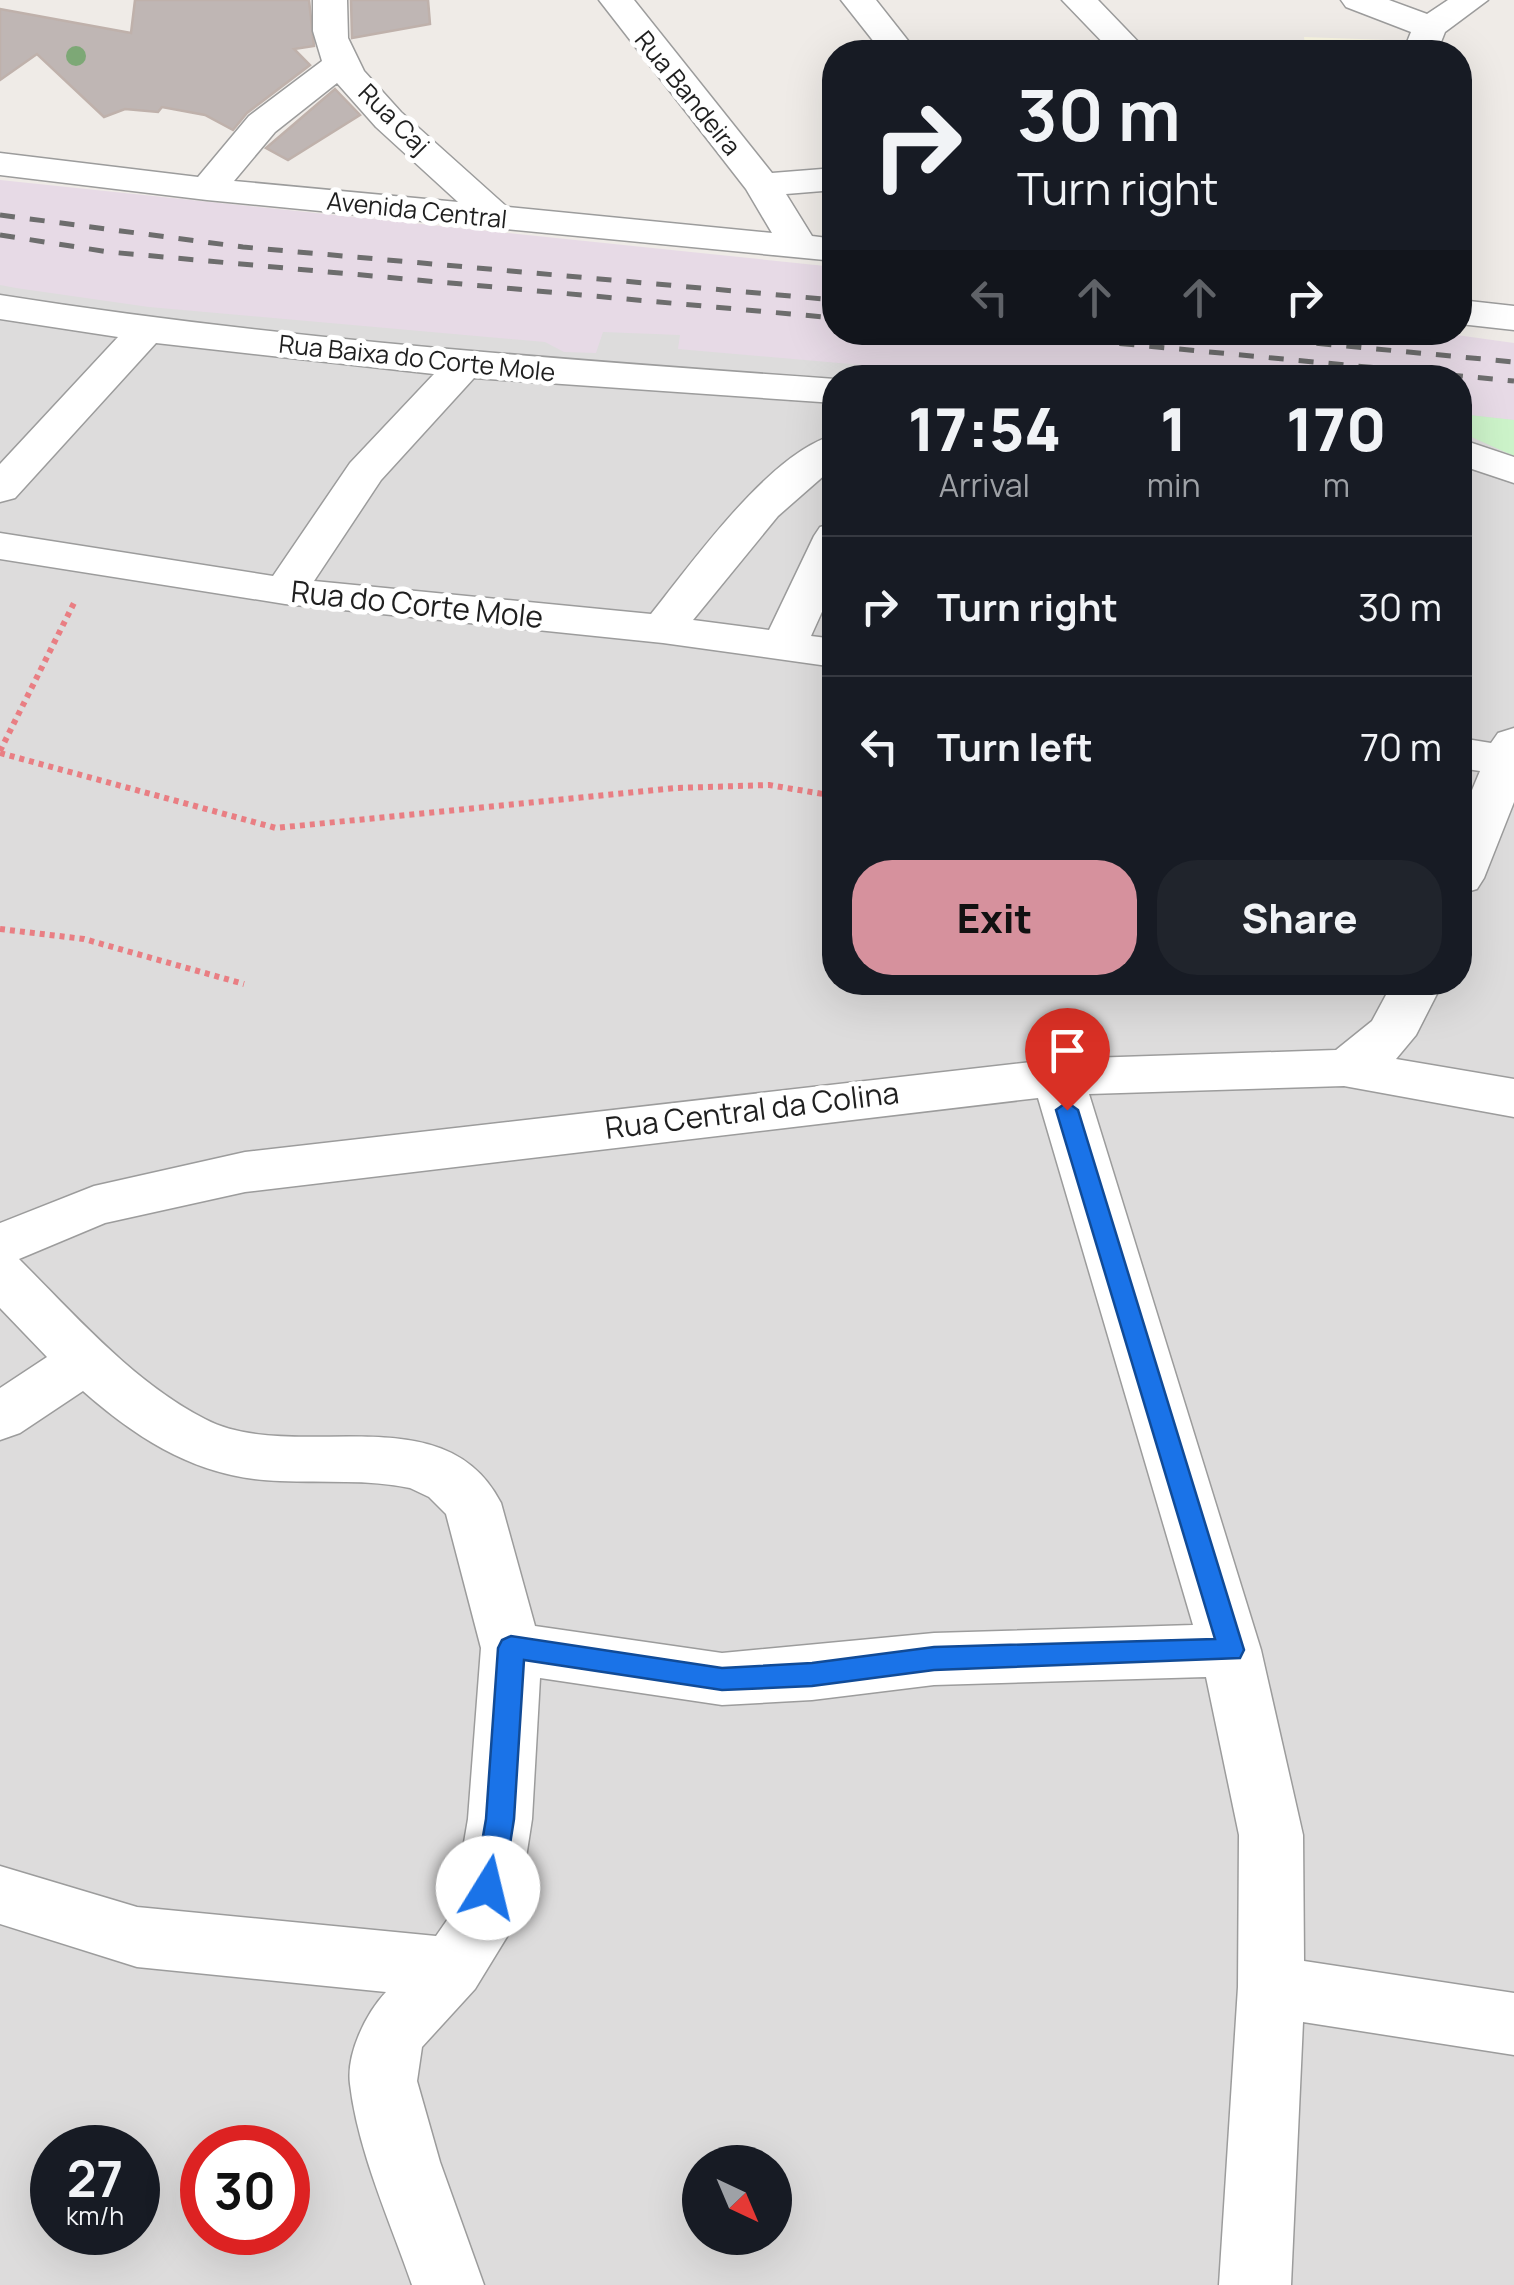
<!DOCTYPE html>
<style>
:root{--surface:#171b24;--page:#20242c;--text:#f1f3f6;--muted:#9ea1a6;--line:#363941;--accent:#d6919d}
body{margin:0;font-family:Manrope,sans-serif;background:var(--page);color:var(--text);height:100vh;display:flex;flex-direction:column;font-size:38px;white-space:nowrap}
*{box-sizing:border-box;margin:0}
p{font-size:32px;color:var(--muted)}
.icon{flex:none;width:55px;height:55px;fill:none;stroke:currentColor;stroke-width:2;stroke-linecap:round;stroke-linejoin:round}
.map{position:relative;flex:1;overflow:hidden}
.sheet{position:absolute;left:822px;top:365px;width:650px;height:630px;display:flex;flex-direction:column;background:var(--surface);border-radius:40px;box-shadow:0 10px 40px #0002}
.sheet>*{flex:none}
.banner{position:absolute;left:822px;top:40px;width:650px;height:305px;border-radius:40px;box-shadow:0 10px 40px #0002;background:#171b24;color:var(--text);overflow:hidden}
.needle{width:65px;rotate:136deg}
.tools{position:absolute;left:682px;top:2145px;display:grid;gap:20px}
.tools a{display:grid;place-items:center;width:110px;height:110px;border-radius:50%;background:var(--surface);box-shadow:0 10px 40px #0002;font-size:50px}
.speed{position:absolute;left:30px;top:2125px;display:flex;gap:20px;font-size:50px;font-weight:700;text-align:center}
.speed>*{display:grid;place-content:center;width:130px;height:130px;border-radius:50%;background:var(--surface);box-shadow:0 10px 40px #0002;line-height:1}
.speed small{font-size:25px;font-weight:400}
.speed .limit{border:15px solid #d22;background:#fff;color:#111}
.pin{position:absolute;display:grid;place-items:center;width:85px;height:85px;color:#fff;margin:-102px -42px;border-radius:50% 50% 50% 0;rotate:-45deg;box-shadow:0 0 10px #0007}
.pin .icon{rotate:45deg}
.me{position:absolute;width:110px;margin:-55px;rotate:9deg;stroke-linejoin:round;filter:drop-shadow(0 0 8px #0008)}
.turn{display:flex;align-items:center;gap:35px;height:210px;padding:0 30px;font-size:45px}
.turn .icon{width:130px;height:130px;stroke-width:2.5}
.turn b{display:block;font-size:70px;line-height:85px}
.lanes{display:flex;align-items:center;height:95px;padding:0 30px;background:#0003;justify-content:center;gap:50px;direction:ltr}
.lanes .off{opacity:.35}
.eta{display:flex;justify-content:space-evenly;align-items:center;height:170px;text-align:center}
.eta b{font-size:60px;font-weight:800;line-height:70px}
.action{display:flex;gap:20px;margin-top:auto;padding:20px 30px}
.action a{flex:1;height:115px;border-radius:40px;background:var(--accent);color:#111;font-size:40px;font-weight:800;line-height:115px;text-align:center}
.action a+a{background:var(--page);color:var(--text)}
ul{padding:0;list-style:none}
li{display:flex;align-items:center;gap:30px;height:140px;padding:0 30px;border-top:2px solid var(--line)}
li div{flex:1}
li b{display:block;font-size:38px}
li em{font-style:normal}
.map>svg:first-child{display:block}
</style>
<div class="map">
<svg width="1514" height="2285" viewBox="0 0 1514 2285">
<rect width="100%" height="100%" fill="#efebe7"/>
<path fill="#dddcdc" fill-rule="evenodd" d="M0 258 835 332H1197L1514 352V2285H0ZM835 378H1460V982H835ZM52 2148H138V2232H52ZM202 2148H288V2232H202ZM700 2162H775V2238H700Z"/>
<path fill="#e7dae6" d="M0 180 835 267V332H1435L1514 343V420L1460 414V378L999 377 678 349 680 335 603 332 596 353 564 352 545 342 149 307 16 288 0 285Z"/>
<path fill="#fbf8e3" d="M1304 37 1387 40 1389 52H1306Z"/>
<path fill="#ccf3c9" d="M1460 414 1514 420V456L1460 432Z"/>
<path fill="#bfb6b4" stroke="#bfb1ab" stroke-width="2.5" d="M135 0H309L314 46 294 49 310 65 247 113 233 130 205 115 162 107 158 112 125 109 104 117 37 54 0 80V9L131 33Z
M351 0H428L430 24 352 38Z
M335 89 360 115 288 160 266 148Z"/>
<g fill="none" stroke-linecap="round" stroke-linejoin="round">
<g stroke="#9c9c9c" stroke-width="3">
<path id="minor" d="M313 0H347L348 38 364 71 401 112 507 207 772 233 746 189 599 0H634L772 173 835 168V190L786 194 812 236 835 239V261L207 200 0 175V153L198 177 249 116 322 61 313 31ZM337 83 376 127 458 202 234 181 275 132Z
M841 0H876L917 52H882Z
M1062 0H1098L1148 52H1112Z
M1341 0H1389L1427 14 1448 0H1488L1445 32 1437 52H1403L1411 32 1346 7Z
M0 295C277 339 555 359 835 379V403L474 378 381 480 314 581 651 614C692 563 771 451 835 435V466L778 516 693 620 769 630 814 536 820 527 835 523V583L811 636 835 639V667L663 643 285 604 0 559V533L273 576 350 463 434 374 156 343 15 498 0 502V464L118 337 0 319Z
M1460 300 1514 306V330L1460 324Z
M1460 439 1514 457V483L1460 465Z
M1514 728V802L1484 878 1477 889 1460 894V819L1480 771 1460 768V738L1491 743 1498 733Z
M1393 982H1443L1416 1035 1396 1059 1514 1079V1117L1344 1086 1089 1094 1261 1650 1303 1835 1304 1961 1514 1993V2055L1303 2022 1291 2285H1219L1238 1987 1239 1835 1206 1677 934 1685 812 1700 722 1705 540 1678 532 1819 516 1922 475 1989 422 2047 417 2081 440 2162 484 2285H412C390 2221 358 2152 350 2084 346 2054 366 2013 386 1992L137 1967 0 1924V1866L137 1907 436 1936 452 1913 468 1819 481 1648 446 1514 429 1497 410 1488C367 1479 324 1483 280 1481 201 1479 141 1442 83 1391L20 1433 0 1440V1388L47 1357 0 1308V1223L94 1186 245 1152 1058 1059 1336 1050 1372 1021ZM1038 1098 1193 1625 934 1633 722 1653 535 1626 501 1503C444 1391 294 1466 205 1419 133 1382 76 1316 19 1259L105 1223 245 1192Z"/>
</g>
<path stroke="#e97e83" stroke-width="6" stroke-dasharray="5 5" stroke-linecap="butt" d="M0 751 75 601
M0 753 276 828 676 788 769 785 835 796
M0 929 84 939 244 984"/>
<use href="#minor" fill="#fff" fill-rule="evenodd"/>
<path stroke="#6d6d6d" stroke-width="5" stroke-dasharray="15 15" stroke-linecap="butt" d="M0 215 243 247 835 300
M0 235 109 252 835 318
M1000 332 1514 381
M1197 332 1514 362"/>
</g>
<circle fill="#7da876" cx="76" cy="56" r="10"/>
<path fill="#1a73e8" stroke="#114b97" stroke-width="2.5" d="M1067 1102 1078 1110 1244 1650 1240 1658 934 1670 812 1686 722 1690 524 1660 514 1819 503 1888 498 1897 488 1900 479 1897 474 1888 486 1819 498 1648 502 1640 511 1636 722 1668 812 1663 934 1647 1215 1639 1056 1110Z"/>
<g text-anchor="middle" stroke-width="10" stroke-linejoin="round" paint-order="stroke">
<g font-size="25" fill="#1f1f1f" stroke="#fff">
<text transform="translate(688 93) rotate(51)" y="9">Rua Bandeira</text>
<text transform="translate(394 119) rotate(45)" y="9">Rua Caj</text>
<text transform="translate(417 210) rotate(6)" y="9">Avenida Central</text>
<text transform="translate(417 358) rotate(6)" y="9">Rua Baixa do Corte Mole</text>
</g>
<g font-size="30" fill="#1f1f1f" stroke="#fff">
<text transform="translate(417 605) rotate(6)" y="10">Rua do Corte Mole</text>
<text transform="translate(752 1111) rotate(-7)" y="10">Rua Central da Colina</text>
</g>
</g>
</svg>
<div class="tools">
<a><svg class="needle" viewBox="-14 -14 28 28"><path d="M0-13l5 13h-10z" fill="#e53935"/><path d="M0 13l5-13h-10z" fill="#9ea1a6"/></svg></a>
</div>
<div class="speed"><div>27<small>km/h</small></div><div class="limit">30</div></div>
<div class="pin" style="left:1067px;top:1110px;background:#d93025"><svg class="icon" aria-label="arrive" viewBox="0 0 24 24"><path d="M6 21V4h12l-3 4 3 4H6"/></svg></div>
<svg class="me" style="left:488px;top:1888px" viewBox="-20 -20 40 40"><circle r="19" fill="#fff"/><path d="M0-13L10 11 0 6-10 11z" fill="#1a73e8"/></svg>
<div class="banner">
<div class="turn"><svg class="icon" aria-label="right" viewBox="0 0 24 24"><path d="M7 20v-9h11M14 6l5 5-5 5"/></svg><div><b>30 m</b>Turn right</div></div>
<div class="lanes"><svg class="icon off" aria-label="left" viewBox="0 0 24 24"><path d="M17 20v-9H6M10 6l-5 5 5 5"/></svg><svg class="icon off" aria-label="ahead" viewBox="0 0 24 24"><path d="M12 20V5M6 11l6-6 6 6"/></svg><svg class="icon off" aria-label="ahead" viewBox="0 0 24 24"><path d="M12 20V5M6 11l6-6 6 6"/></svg><svg class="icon" aria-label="right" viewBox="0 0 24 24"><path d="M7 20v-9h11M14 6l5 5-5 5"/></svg></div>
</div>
<section class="sheet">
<div class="eta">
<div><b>17:54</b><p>Arrival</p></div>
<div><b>1</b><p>min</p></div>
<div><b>170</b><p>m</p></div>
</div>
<ul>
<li><svg class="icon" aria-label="right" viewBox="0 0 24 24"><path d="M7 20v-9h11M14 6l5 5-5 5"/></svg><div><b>Turn right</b></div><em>30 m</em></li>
<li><svg class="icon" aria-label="left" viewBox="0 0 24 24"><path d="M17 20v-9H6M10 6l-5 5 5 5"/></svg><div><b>Turn left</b></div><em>70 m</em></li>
</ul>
<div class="action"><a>Exit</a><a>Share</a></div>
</section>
</div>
